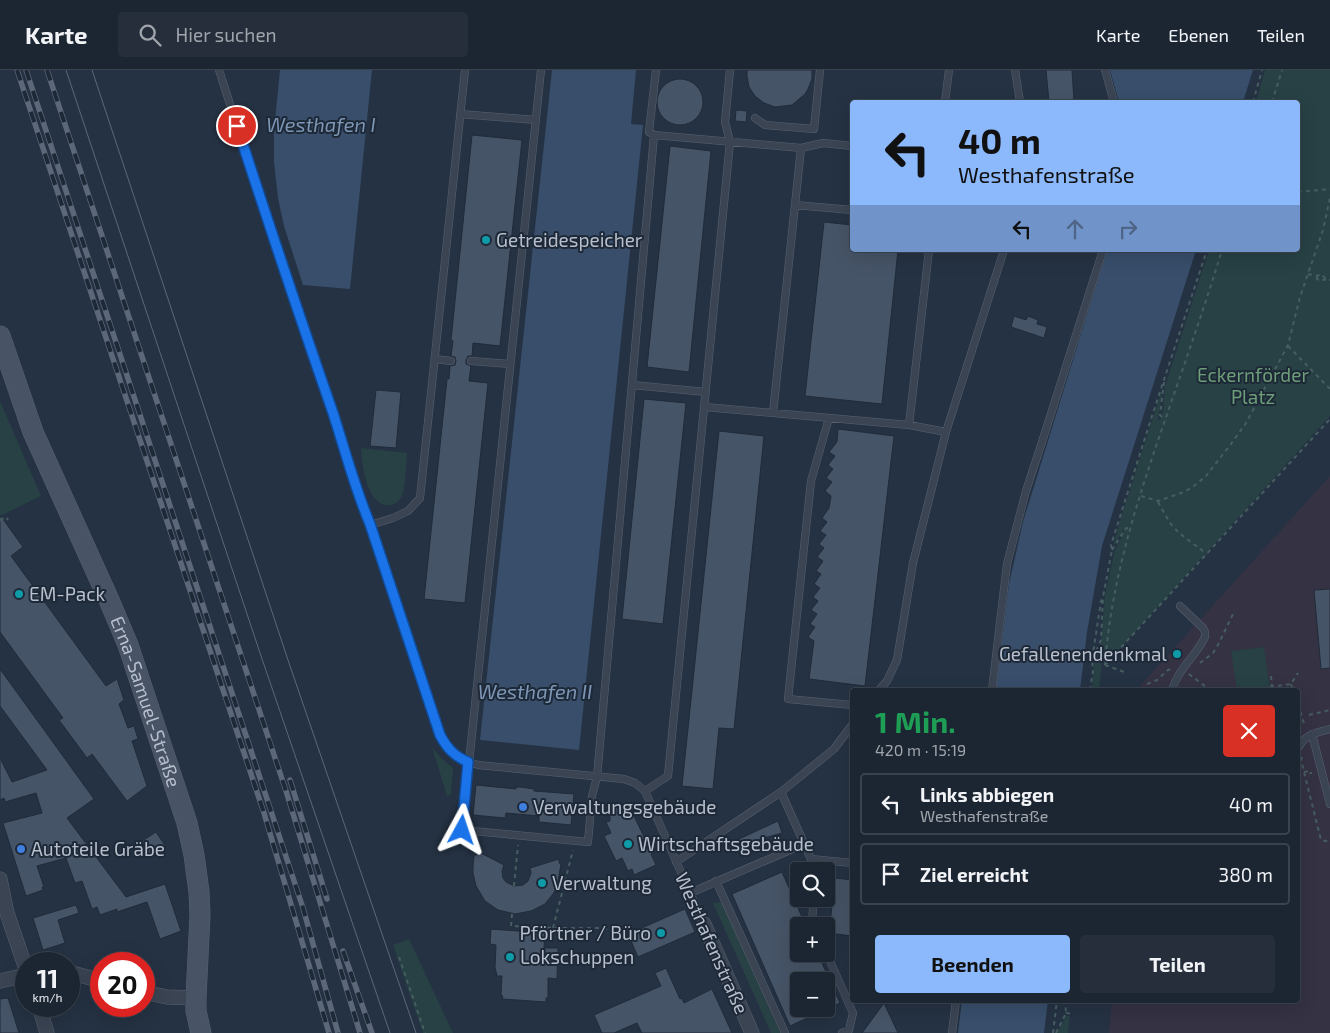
<!DOCTYPE html>
<html lang="de">
<meta charset="utf-8">
<style>
:root{--surface:#1c2632;--page:#252e3a;--text:#f1f3f6;--muted:#a0a5ac;--line:#3a434d;--accent:#8cb8fc}
body{margin:0;font-family:"Exo 2",sans-serif;background:var(--page);color:var(--text);height:100vh;display:flex;flex-direction:column;font-size:19px;white-space:nowrap}
*{box-sizing:border-box;margin:0}
p{font-size:16px;color:var(--muted)}
.icon{flex:none;width:28px;height:28px;fill:none;stroke:currentColor;stroke-width:2;stroke-linecap:round;stroke-linejoin:round}
.map{position:relative;flex:1;overflow:hidden}
.drawer{position:absolute;left:850px;top:618px;width:450px;height:315px;display:flex;flex-direction:column;background:var(--surface);border-radius:5px;box-shadow:0 5px 20px #0002,0 0 0 1px var(--line)}
.drawer>*{flex:none}
.hud{position:absolute;left:850px;top:30px;width:450px;height:152px;border-radius:5px;box-shadow:0 5px 20px #0002,0 0 0 1px var(--line);background:#8cb8fc;color:#111;overflow:hidden}
.controls{position:absolute;left:790px;top:792px;display:grid;gap:10px}
.controls a{display:grid;place-items:center;width:45px;height:45px;border-radius:5px;background:var(--surface);box-shadow:0 5px 20px #0002,0 0 0 1px var(--line);font-size:25px}
.speed{position:absolute;left:15px;top:882px;display:flex;gap:10px;font-size:25px;font-weight:700;text-align:center}
.speed>*{display:grid;place-content:center;width:65px;height:65px;border-radius:50%;background:var(--surface);box-shadow:0 5px 20px #0002,0 0 0 1px var(--line);line-height:1}
.speed small{font-size:12px;font-weight:400}
.speed .limit{border:8px solid #d22;background:#fff;color:#111}
.pin{position:absolute;display:grid;place-items:center;width:42px;height:42px;color:#fff;margin:-21px;border:2px solid #fff;border-radius:50%;box-shadow:0 1px 5px #0007}
.me{position:absolute;width:55px;margin:-28px;rotate:5deg;stroke-linejoin:round;filter:drop-shadow(0 0 4px #0008)}
.turn{display:flex;align-items:center;gap:18px;height:105px;padding:0 25px;font-size:22px}
.turn .icon{width:65px;height:65px;stroke-width:2.5}
.turn b{display:block;font-size:35px;line-height:42px}
.lanes{display:flex;align-items:center;height:48px;padding:0 25px;background:#0003;justify-content:center;gap:25px;direction:ltr}
.lanes .off{opacity:.35}
.round{display:grid;place-items:center;flex:none;width:52px;height:52px;border-radius:5px;background:var(--page)}
.headline{display:flex;align-items:center;justify-content:space-between;height:85px;padding:0 25px}
h1{font-size:30px;font-weight:700;line-height:38px;color:#1e9e55}
.cta{display:flex;gap:10px;margin-top:auto;padding:10px 25px}
.cta a{flex:1;height:58px;border-radius:5px;background:var(--accent);color:#111;font-size:20px;font-weight:700;line-height:58px;text-align:center}
.cta a+a{background:var(--page);color:var(--text)}
ul{padding:0;list-style:none}
li{display:flex;align-items:center;gap:15px;height:62px;margin:0 10px 8px;padding:0 15px;border:2px solid var(--line);border-radius:5px}
li div{flex:1}
li b{display:block;font-size:19px}
li em{font-style:normal}
header{display:flex;align-items:center;gap:30px;box-sizing:border-box;height:70px;padding:0 25px;background:var(--surface);border-bottom:1px solid var(--line)}
header strong{font-size:24px}
nav{display:flex;gap:28px;margin-inline-start:auto;font-size:18px}
.search{width:350px;height:45px;background:var(--page);display:flex;align-items:center;gap:12px;box-sizing:border-box;padding:0 18px;border-radius:5px;color:var(--muted);font-size:19px}
.map>svg:first-child{display:block}
</style>
<header>
<strong>Karte</strong>
<div class="search"><svg class="icon" aria-label="search" viewBox="0 0 24 24"><circle cx="10" cy="10" r="6"/><path d="M15 15l6 6"/></svg>Hier suchen</div>
<nav><a>Karte</a><a>Ebenen</a><a>Teilen</a></nav>
</header>
<div class="map">
<svg width="1330" height="963" viewBox="0 0 1330 963">
<rect width="100%" height="100%" fill="#253243"/>
<path fill="#343243" d="M1330 406V963H1109L1112 930H1298V620H1139L1140 616Z"/>
<path fill="#274144" d="M1265 0H1330V346L1113 586 1102 591 1099 620H1092L1094 591 1101 573 1105 525 1115 480 1122 466 1125 457 1113 477 1119 454 1163 316 1158 349 1160 350 1163 341 1165 316 1209 180H1298V32H1256Z
M0 331 41 426 0 446Z
M361 378 407 383C406 394 406 416 402 426 399 431 396 434 390 435 367 438 362 395 361 378Z
M1264 577 1270 620H1237L1231 581Z
M432 677 442 689 453 698 451 725 447 726Z
M722 832 780 963H771L713 833Z
M409 869 453 963H423L393 875Z
M1066 946H1070L1068 963H1057Z"/>
<path fill="#384e6b" d="M280 0H372L350 219 303 215 284 156 278 128 274 92V61Z
M552 0H636L631 54 643 55 579 680 480 670Z
M1110 0H1253L1243 32H1119Z
M1107 180H1196L1102 476 1087 562 1080 620H996L1009 514 1023 452Z
M962 930H1048L1044 963H958Z"/>
<path fill="#465467" stroke="#202b3a" fill-rule="evenodd" d="M747 0H812V9L808 19 805 24 792 35 775 37 764 33 755 26 749 17 747 6Z
M1046 0H1072L1074 31H1071V32H1049Z
M657 32a23 23 0 1 1 46 0a23 23 0 1 1-46 0Z
M736 40 747 41 746 52 735 51Z
M472 65 522 70 500 276 473 273 472 286H468L466 290V294L471 296 469 311 488 313 465 533 424 529 447 309H449L450 296 455 295 456 291 455 287 451 286 453 271 451 270Z
M670 76 711 81 689 302 647 297Z
M824 152 852 155V180H898L882 334 805 326Z
M1014 246 1026 250 1028 246 1038 250 1037 254 1047 257 1044 268 1011 257Z
M376 320 401 322 396 378 370 376Z
M644 329 686 333 663 554 622 549Z
M838 359 894 366 865 616 809 609 814 571 808 567 815 557 810 554 817 544 811 540 818 531 813 527 820 518 814 514 821 504 816 501 823 491 817 487 824 478 819 474 826 465 820 461 827 452 822 448 829 438 831 426 825 421 832 412 826 408 833 399 828 395 835 386 829 382 837 372Z
M719 361 764 366 734 659 719 658 713 719 682 716Z
M0 445 23 477 11 486 106 616 117 609 124 630 119 634 128 658 134 656 138 669 132 671 147 716 127 731 92 684 87 688 59 650 63 648 0 562Z
M1330 519V598L1321 599 1314 520Z
M0 599 94 729 67 748 126 827 165 814 181 861 160 869 147 832 117 842V839L100 845 97 837 92 839 82 811 75 813 66 788 37 796 44 817H42L43 820 26 826 3 753 42 743 36 723 5 732 4 728 0 730V688L12 712 47 700 0 636Z
M476 715 516 719V717H520L534 719V721L574 724 571 755 539 752V746L506 743 505 748 473 745Z
M617 735H621L628 741 631 740 652 783 651 784 656 795 634 805 632 799 628 801 622 788 616 791 604 766 611 763 606 752 610 751V741L613 737Z
M778 751 782 763 739 775 737 770Z
M156 762 166 777 158 782 157 780 150 785 142 771Z
M477 781 504 795 502 801 503 808 506 812 514 816 523 815 528 811 531 803 530 798 559 789V793L561 794 557 818 553 824 545 834 531 841 515 844 498 840 485 831 476 816 473 803V797L474 785H477Z
M782 802 806 856H799V884H818L840 933 790 956 732 824ZM799 911H826V939H799Z
M835 808 852 810V866L829 863Z
M76 835 79 843 58 850 65 873 43 880 33 848Z
M685 839 695 862 638 887 628 864Z
M491 859 545 863 544 878H558L557 909 548 908V928H546V932L502 929 503 926 501 925 502 906H497L495 897 496 875 490 874Z
M666 898 680 929 682 928 684 933 712 919 732 963H642L637 953 614 963H602L594 945 661 916 655 903Z
M8 928 15 950 19 963H0V929Z
M884 933 898 963H862Z"/>
<g fill="none" stroke-linecap="round" stroke-linejoin="round">
<g stroke="#586270" stroke-width="8">
<path id="lane" d="M219 0 265 143 348 389 360 431 370 455 440 665C451 684 457 688 478 695L624 709 635 713 645 721 704 854
M541 0 462 760 588 772 592 726 597 707 654 65 801 78 773 343
M1015 0 1020 32
M1105 0 1114 32
M945 32 949 0
M460 44 536 50
M755 48 765 55 814 59 820 0
M654 65 649 62 656 0
M801 78 823 73 852 76
M795 135 852 140
M435 289 451 291
M471 291 510 294
M632 315 706 322
M705 337 909 355 946 362
M829 348 811 411 788 629 852 635
M909 355 929 180
M370 455 393 448 408 441 420 428 465 0
M879 620 887 611 897 590 913 493 946 362 1004 180
M992 620 1007 494 1026 421 1042 372 1103 180
M1172 620C1178 599 1196 586 1205 567V562L1203 558 1180 536
M1312 664 1330 734
M1298 678C1306 664 1315 663 1330 659
M645 721 668 706 730 72 725 52 730 0
M781 722 811 789 815 801
M811 789 852 793
M676 792 781 722 834 679 852 655
M716 811 785 963
M690 823 804 774
M814 829 812 850 815 856
M826 882 853 943 849 960 842 963
M952 963 956 930"/>
</g>
<g stroke="#586270" stroke-width="15">
<path id="street" d="M0 809 7 843 26 899
M704 854 752 963
M69 902 101 911
M0 911 26 905
M144 922 167 927 196 928
M39 936 47 963"/>
</g>
<g stroke="#586270" stroke-width="21">
<g id="secondary">
<path id="s1" d="M0 266 33 362 109 530 128 575 187 753 194 785 199 822 200 845 196 928V941L201 963"/>
</g>
</g>
<path stroke="#465e61" stroke-width="2" stroke-dasharray="4 4" stroke-linecap="butt" d="M1253 32 1262 0
M1272 32 1282 0
M1298 122 1330 119
M1308 204 1317 206 1321 204 1326 209 1330 210
M1317 207V209L1320 211 1326 209
M1288 276 1330 319
M1164 312 1160 345 1165 350
M1141 426 1158 431 1184 422 1194 416 1206 406 1231 374 1246 353 1288 275 1300 227 1323 160 1330 128
M1158 432 1170 453 1179 463 1207 484
M0 450 6 447 8 450
M1112 480 1126 458 1130 459
M1093 588 1101 570 1103 527
M1200 593 1213 583 1218 575 1233 544
M1105 595C1111 512 1136 434 1163 356 1183 298 1204 239 1222 180
M1105 595 1330 349
M1105 595 1124 602
M1189 604 1210 620
M1271 606 1272 616
M1147 614 1157 610 1168 600 1171 599
M1291 614 1293 620
M1270 617 1291 614 1298 603
M1090 620 1093 601 1092 590 1101 531 1103 527 1112 480 1111 475 1152 346 1207 180
M1298 634 1305 657
M1309 645 1330 640
M1302 687 1301 690 1321 770 1330 772
M1304 702 1310 701V703H1312
M514 816 518 775
M512 844 511 856 558 858H600L618 860
M553 858 573 780
M399 887 425 963
M1066 943 1074 944
M1053 963 1057 930
M1056 963 1066 943 1065 930"/>
<use href="#lane" stroke="#3a4453" stroke-width="7"/>
<use href="#street" stroke="#3a4453" stroke-width="14"/>
<use href="#secondary" stroke="#485366" stroke-width="20"/>
<path stroke="#5c687a" stroke-width="1" d="M66 0 260 583 390 963
M92 0 289 593 416 963"/>
<g stroke="#5c687a" stroke-width="5.5">
<path id="rail" d="M17 0 264 743 329 963
M26 0 303 838 338 963
M47 0 287 724 360 963
M290 710 327 829
M343 881 372 963"/>
</g>
<use href="#rail" stroke="#1e2938" stroke-width="4" stroke-dasharray="11" stroke-linecap="butt"/>
</g>
<g fill="none" stroke-linecap="round" stroke-linejoin="round">
<g stroke="#114b97" stroke-width="12">
<path id="route" d="M237 56C268 152 300 248 333 343 345 380 355 419 370 454L440 665C447 678 454 686 468 692L462 760"/>
</g>
<use href="#route" stroke="#1a73e8" stroke-width="9"/>
</g>
<g fill="#0f9aa8" stroke="#1e2938" stroke-width="2">
<circle cx="486" cy="170" r="5"/>
<circle cx="19" cy="524" r="5"/>
<circle cx="1177" cy="584" r="5"/>
<circle cx="628" cy="774" r="5"/>
<circle cx="542" cy="813" r="5"/>
<circle cx="661" cy="863" r="5"/>
<circle cx="510" cy="887" r="5"/>
</g>
<g fill="#3f7fe0" stroke="#1e2938" stroke-width="2">
<circle cx="523" cy="737" r="5"/>
<circle cx="21" cy="779" r="5"/>
</g>
<g text-anchor="middle" stroke-width="4" stroke-linejoin="round" paint-order="stroke">
<g font-size="19" fill="#b7bfcd" stroke="#1e2938" text-anchor="start">
<text x="496" y="177">Getreidespeicher</text>
<text x="29" y="531">EM-Pack</text>
<text x="1167" y="591" text-anchor="end">Gefallenendenkmal</text>
<text x="533" y="744">Verwaltungsgebäude</text>
<text x="638" y="781">Wirtschaftsgebäude</text>
<text x="31" y="786">Autoteile Gräbe</text>
<text x="552" y="820">Verwaltung</text>
<text x="651" y="870" text-anchor="end">Pförtner / Büro</text>
<text x="520" y="894">Lokschuppen</text>
</g>
<g font-size="19" fill="#6d9e78" stroke="#1e2938">
<text x="1253" y="312">Eckernförder<tspan x="1253" dy="22">Platz</tspan></text>
</g>
<g font-size="19" fill="#b7bfcd" stroke="#1e2938">
<text dy="7" stroke="none"><textPath href="#s1" startOffset="394">Erna-Samuel-Straße</textPath></text>
<text transform="translate(712 873) rotate(66)" y="7">Westhafenstraße</text>
</g>
<g font-size="20" font-style="italic" fill="#7d96b5" stroke="#1e2938">
<text x="321" y="62">Westhafen I</text>
<text x="535" y="629">Westhafen II</text>
</g>
</g>
</svg>
<div class="controls">
<a><svg class="icon" aria-label="search" viewBox="0 0 24 24"><circle cx="10" cy="10" r="6"/><path d="M15 15l6 6"/></svg></a>
<a>+</a>
<a>−</a>
</div>
<div class="speed"><div>11<small>km/h</small></div><div class="limit">20</div></div>
<div class="pin" style="left:237px;top:56px;background:#d93025"><svg class="icon" aria-label="arrive" viewBox="0 0 24 24"><path d="M6 21V4h12l-3 4 3 4H6"/></svg></div>
<svg class="me" style="left:462px;top:760px" viewBox="-20 -20 40 40"><path d="M0-17L14 15 0 8-14 15z" fill="#1a73e8" stroke="#fff" stroke-width="4"/></svg>
<div class="hud">
<div class="turn"><svg class="icon" aria-label="left" viewBox="0 0 24 24"><path d="M17 20v-9H6M10 6l-5 5 5 5"/></svg><div><b>40 m</b>Westhafenstraße</div></div>
<div class="lanes"><svg class="icon" aria-label="left" viewBox="0 0 24 24"><path d="M17 20v-9H6M10 6l-5 5 5 5"/></svg><svg class="icon off" aria-label="ahead" viewBox="0 0 24 24"><path d="M12 20V5M6 11l6-6 6 6"/></svg><svg class="icon off" aria-label="right" viewBox="0 0 24 24"><path d="M7 20v-9h11M14 6l5 5-5 5"/></svg></div>
</div>
<section class="drawer">
<div class="headline"><div><h1>1 Min.</h1><p>420 m · 15:19</p></div><a class="round" style="background:#d93025;color:#fff"><svg class="icon" aria-label="close" viewBox="0 0 24 24"><path d="M6 6l12 12M18 6L6 18"/></svg></a></div>
<ul>
<li><svg class="icon" aria-label="left" viewBox="0 0 24 24"><path d="M17 20v-9H6M10 6l-5 5 5 5"/></svg><div><b>Links abbiegen</b><p>Westhafenstraße</p></div><em>40 m</em></li>
<li><svg class="icon" aria-label="arrive" viewBox="0 0 24 24"><path d="M6 21V4h12l-3 4 3 4H6"/></svg><div><b>Ziel erreicht</b></div><em>380 m</em></li>
</ul>
<div class="cta"><a>Beenden</a><a>Teilen</a></div>
</section>
</div>
